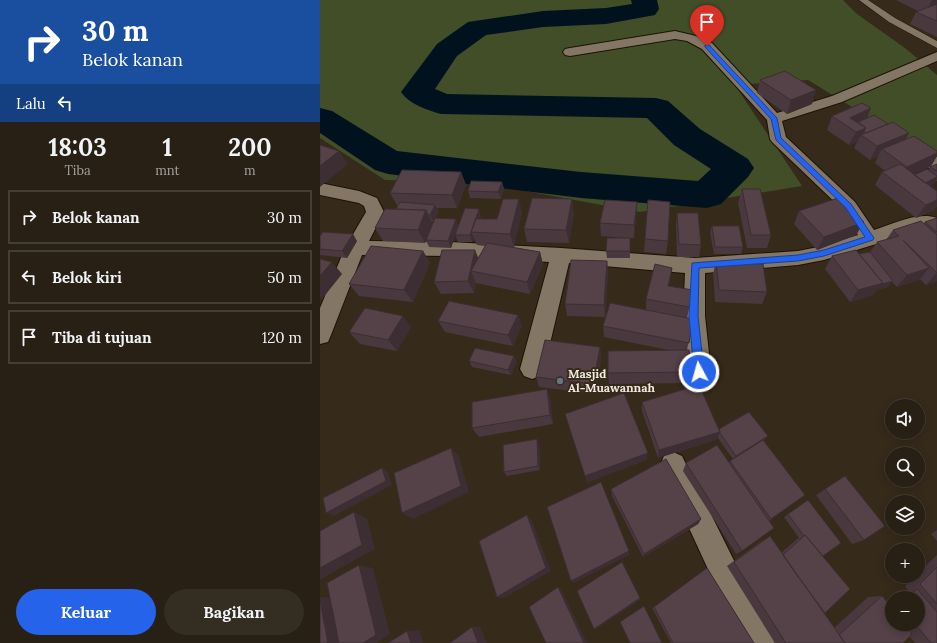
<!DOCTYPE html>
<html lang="id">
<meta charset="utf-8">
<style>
:root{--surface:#282014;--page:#342d22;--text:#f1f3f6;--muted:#a5a3a0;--line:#443e34;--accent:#2563eb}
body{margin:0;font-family:Lora,serif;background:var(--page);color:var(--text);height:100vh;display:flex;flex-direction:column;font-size:15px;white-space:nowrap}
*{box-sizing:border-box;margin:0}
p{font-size:13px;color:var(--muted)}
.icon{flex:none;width:22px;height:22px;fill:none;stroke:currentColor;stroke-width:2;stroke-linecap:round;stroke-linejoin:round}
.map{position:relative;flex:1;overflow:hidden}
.panel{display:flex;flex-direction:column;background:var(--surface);width:320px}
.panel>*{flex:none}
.hud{background:#1a4fa0;color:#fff;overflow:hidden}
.fabs{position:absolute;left:565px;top:399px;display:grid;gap:8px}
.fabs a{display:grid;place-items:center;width:40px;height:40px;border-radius:50%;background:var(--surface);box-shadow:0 2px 10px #0003,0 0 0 1px var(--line);font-size:20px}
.pin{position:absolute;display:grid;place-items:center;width:34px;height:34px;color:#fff;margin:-41px -17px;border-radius:50% 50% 50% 0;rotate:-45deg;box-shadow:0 0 4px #0007}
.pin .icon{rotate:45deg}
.me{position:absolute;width:44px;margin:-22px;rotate:354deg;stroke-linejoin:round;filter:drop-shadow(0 0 3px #0008)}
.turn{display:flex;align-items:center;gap:14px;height:84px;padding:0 16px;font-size:18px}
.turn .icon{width:52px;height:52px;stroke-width:2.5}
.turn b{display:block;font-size:28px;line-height:34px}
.then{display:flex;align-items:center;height:38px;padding:0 16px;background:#0003;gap:8px;font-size:15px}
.eta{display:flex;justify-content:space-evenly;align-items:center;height:68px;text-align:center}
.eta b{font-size:24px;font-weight:700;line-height:28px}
.cta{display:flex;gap:8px;margin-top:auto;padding:8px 16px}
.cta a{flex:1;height:46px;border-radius:24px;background:var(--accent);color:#fff;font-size:16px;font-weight:700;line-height:46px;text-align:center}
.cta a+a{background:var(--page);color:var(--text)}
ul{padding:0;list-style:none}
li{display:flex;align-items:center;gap:12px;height:54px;margin:0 8px 6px;padding:0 8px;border:2px solid var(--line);border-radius:0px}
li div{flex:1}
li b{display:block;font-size:15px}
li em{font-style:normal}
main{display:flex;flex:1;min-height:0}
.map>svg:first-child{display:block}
</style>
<main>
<section class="panel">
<div class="hud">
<div class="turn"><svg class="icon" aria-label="right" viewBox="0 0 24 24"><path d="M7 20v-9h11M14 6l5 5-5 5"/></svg><div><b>30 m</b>Belok kanan</div></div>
<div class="then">Lalu<svg class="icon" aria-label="left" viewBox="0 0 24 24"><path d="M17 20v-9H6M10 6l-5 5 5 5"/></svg></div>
</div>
<div class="eta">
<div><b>18:03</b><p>Tiba</p></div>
<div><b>1</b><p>mnt</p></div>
<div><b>200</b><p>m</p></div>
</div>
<ul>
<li><svg class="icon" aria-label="right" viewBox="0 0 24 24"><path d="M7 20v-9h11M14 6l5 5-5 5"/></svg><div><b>Belok kanan</b></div><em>30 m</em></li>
<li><svg class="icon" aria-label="left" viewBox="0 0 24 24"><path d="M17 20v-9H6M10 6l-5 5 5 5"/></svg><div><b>Belok kiri</b></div><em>50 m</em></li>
<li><svg class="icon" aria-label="arrive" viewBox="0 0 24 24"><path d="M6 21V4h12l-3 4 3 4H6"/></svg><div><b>Tiba di tujuan</b></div><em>120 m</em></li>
</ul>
<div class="cta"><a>Keluar</a><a>Bagikan</a></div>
</section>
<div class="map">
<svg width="617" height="643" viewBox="0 0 617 643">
<rect width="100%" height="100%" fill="#362a1b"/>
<path fill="#414e28" d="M0 0H523L537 14 585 48 617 75V159L488 80 415 85 482 186 320 212 162 183 65 180 0 138Z"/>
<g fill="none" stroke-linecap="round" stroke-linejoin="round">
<path fill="#01121e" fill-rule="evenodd" d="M311 0H337L339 9 335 15 286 24 223 27 166 35 137 56 115 89 127 94 336 98 348 101 380 129 428 159 434 168 428 177 401 204 387 208 261 198 68 174 55 170 0 133V108L12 111 77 151 261 172 378 181 391 169 354 145 327 118 121 114C107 110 89 104 81 92L117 44 148 22 223 11 286 8 312 4Z"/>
<g stroke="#1d1205" stroke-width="1">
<path id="lane" d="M539 0H548L575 18 617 41V48L569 22Z"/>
</g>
<g stroke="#1d1205" stroke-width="2">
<path id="street" d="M355 31 376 36 392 43 457 113 512 96 617 52V61L522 102 462 121 466 137 535 202 554 230C573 224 598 211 617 218V235L610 233 605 229 504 260 478 265 385 273V316L391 372 387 379 379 383 371 379 367 372 363 316 365 273 249 263 224 369 220 376 212 379 204 376 200 369 229 262 130 256 42 255 11 335 8 342 0 344V308L25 248 46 212 44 206 39 203 0 195V183L39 191 57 198 64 212 49 241 130 242 241 248 375 258 478 251 503 246 538 235 523 210 452 142 450 139 447 120 382 49 367 41 355 39 250 56 245 55 243 52 245 49 250 48Z
M588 141 594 142 617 157V170L611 169 582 150 580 146 582 142Z
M353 452 362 456 455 643H422L340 465 344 456Z"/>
</g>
<use href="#lane" fill="#847665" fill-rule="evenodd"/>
<use href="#street" fill="#847665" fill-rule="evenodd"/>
</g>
<path fill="#49383e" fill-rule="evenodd" d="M576 0H617V37L590 24 596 12 598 11Z
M440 80 492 104 467 114 437 93Z
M512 116 546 118 568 124 589 133 585 139 617 151V156L611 166 593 174 594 175 608 170 610 167 617 164V181H616L614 184 609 186 617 191V206L614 210 596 218 555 185 562 172 565 171 555 163 558 156 550 160 534 148 537 142 529 145 507 130Z
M141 172 146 185 137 208H117L119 212 115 218 139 225 161 216 160 219H177L202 212 194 247H191L220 252 223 265 210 294 156 283 154 293 121 294 114 282 158 258 165 246 157 245 154 238 152 242H138L135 235 131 248 109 247 106 240 105 243 63 241 55 228 76 209 78 207 70 193ZM112 222H114L106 240Z
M182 182 184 189 181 199 150 198 148 191Z
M422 189 451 235 447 248H427L418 203Z
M317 202 316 216 314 238H310V258H287L286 251 306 238 281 236 280 223Z
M479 211 544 222 536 235 497 250 474 224Z
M254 213 249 243 207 242 204 229Z
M357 213 381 245 379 257H357L356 226Z
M617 218V281L606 285 600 279 599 280 577 287 572 282 568 287 557 290 553 295 530 302 505 269 512 256 539 254 550 252 557 242 566 240 573 230 604 223 605 222Z
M392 226 423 247 421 254H394L390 233Z
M0 236 37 241 27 258 0 255Z
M325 239 348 241 346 254 324 252Z
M103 251 110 263 93 302 39 296 29 284Z
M287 261 288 274 285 317 247 316 245 304Z
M396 262 447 292 442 304 395 302 393 274Z
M352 268 349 286 373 290 367 318 373 319 367 350 372 372 369 383 289 384 288 373 348 350 284 337 283 326 326 310V299Z
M198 315 202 326 193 346 125 332 118 321Z
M91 327 77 351 40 344 29 332Z
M280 347 281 358 275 394 219 387 216 377Z
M149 361 197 362 191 375 152 367Z
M227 389 230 399 233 424 159 437 152 428Z
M322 402 399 429 444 441 485 495 449 521 422 551 416 554 363 471 366 463 409 462 410 461 413 459 397 437 396 440 338 458 322 411Z
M219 443 220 470 187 476 184 472Z
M525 476 544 540 532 544 496 495Z
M291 489 381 519 378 524 323 557 292 496Z
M488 500 503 556 505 613H504L514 628 548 597 562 596 568 604 572 601V624H598V598H575L582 591 588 590 585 586 595 576H598V573L617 555V643H595L589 636 583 643H455L407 566 440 542 450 536 461 553 477 539 479 538 464 517Z
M617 530V541L611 534Z
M387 568 434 643H351L332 608Z"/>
<path fill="#3c2e32" d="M612 0H617V11L605 15Z
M496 90 492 104 467 114 471 100Z
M551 108 545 122 533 124 530 118Z
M546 128 542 136 541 135 537 142 529 145 536 132Z
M589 133 582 146 562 149 558 156 550 160 557 146Z
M19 151 28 164 0 187V166Z
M617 153V156L611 166 579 180 587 167Z
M141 172 146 185 137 208 132 195Z
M617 177V179L614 184 600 191 604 184Z
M182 182 184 189 181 199 178 192Z
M199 199 202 212 194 247 190 234Z
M252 199 254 213 249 243 246 230Z
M617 200V206L614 210 596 218 606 205Z
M317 202 316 216 314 238V225Z
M115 205 119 212 114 222 110 215Z
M159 209 161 216 156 232H151L154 238 152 242 150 235Z
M106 210 113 224 105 243 98 230Z
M136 219 139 226 131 248 128 241Z
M544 222 536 235 497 250 504 237Z
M33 234 37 241 27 258 22 251Z
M155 250 160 262 151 271 156 283 154 293 148 281Z
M103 251 110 263 93 302 84 290Z
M220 252 223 265 210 294 207 282Z
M287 261 288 274 285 317 284 305Z
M12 262 22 274 2 299 0 296V276Z
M352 268 350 280 346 298 348 286Z
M609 268 599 280 577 287 587 275Z
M617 273V281L606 285Z
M573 281 568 287 557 290 553 295 530 302 538 290 563 283Z
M198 315 202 326 193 346 188 335Z
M83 316 91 327 77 351 68 340Z
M280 347 281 358 275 394 273 384Z
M194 356 197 362 191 375 188 370Z
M227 389 230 399 233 424 230 415Z
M400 432 396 440 338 458 339 450Z
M448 436 444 441 413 460 416 456Z
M217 439 219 443 220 470 218 466Z
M131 448 139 456 149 492 93 519 82 513Z
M328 453 327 460 267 483 265 476Z
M62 468 68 472 72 485 14 516 6 513Z
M34 512 47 518 55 549 1 579H0V568Z
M207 515 212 521 231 571 184 598 177 597Z
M381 519 378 524 323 557 324 554Z
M309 551V555L254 583 251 581Z
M39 565 53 568 70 634 56 643H43Z
M238 587 241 589 267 643H264Z
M0 597 16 598 25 643H8L0 600Z
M320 598V600L276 629H274Z
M152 627H160L167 643H158Z
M100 630 103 643H91L87 631Z"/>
<path fill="#554148" stroke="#3c2e32" d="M617 4V21L596 12Z
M465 71 496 90 471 100 440 80Z
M542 103 551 108 530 118 546 128 536 132 512 116Z
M554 115 568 124 546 133 544 131 546 128 538 122Z
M573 122 589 133 557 146 541 135Z
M594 136 617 151V153L587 167 562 149Z
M0 145 19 151 0 166Z
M580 164 617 191V200L606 205 562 172Z
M617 164V171L610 167Z
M607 169 617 176V177L605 183 594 175Z
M82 170 141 172 132 195 70 193Z
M151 181 182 182 178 192 148 191Z
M422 189H440L451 235H431Z
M212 198 252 199 246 230 204 229Z
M518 198 544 222 504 237 479 211Z
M183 199H199L190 234 151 232 156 219H177Z
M285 200 317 202 314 225 280 223Z
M328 200 350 202 348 241 325 239Z
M80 202 115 205 110 215H108L106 210 76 209Z
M145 208 159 209 150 235H135Z
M65 209 106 210 98 230 55 228Z
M357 213H378L381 245 359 244Z
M115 218 136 219 128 241 106 240Z
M617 218V232L605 222Z
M601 221 617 235V273L583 240 609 268 587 275 557 242 579 236 573 230Z
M392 226H419L423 247H395Z
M3 232 33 234 22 251 0 249V236Z
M287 238H310V251H286Z
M167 243 220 252 207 282 151 271Z
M51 246 103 251 84 290 29 284Z
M122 250H155L148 281 114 282Z
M536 250 563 283 538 290 512 256Z
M550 252 573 281 562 284 563 283 539 254Z
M0 259 12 262 0 276Z
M251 260 287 261 284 305 245 304Z
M396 262 443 264 447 292 399 290Z
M335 264 352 268 348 286 373 290 369 307 326 299Z
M129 301 198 315 188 335 118 321Z
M290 303 373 319 369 343 283 326Z
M45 308 83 316 68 340 29 332Z
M225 340 280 347 273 384 216 377Z
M155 348 194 356 188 370 149 361Z
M369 350 372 372 288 373V351Z
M379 385 400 432 339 450 322 402Z
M227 389 230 415 152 428V402Z
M304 393 328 453 265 476 245 414Z
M429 412 448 436 416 456 400 433V432L399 429Z
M217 439 218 466 184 472 183 445Z
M443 440 485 495 451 519 410 461Z
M397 445 454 528 422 551 366 463Z
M131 448 141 486 82 513 74 473Z
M346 459 381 519 324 554 291 489Z
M62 468 66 481 6 513 3 498Z
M525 476 565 526 544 540 505 489Z
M281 482 309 551 251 581 227 507Z
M488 500 521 543 503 556 485 535 484 536 468 514Z
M34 512 42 545 0 568V531Z
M207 515 226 568 177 597 159 541Z
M485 535 530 589 505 613 476 574 463 555Z
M450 536 525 643H466L414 562Z
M302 562 320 598 274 629 257 591Z
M39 565 56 635 43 643H19L7 583Z
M617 567V604L600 584Z
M387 568 434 643H353L334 607Z
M238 587 264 643H226L209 607Z
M597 589 617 612V643H611L595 624H598V598H588Z
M562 596 572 608V624H584L592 634 583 643H525L519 635Z
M0 600 8 643H0Z
M324 606 342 643H310L300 622Z
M152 627 158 643H130Z
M87 631 91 643H68Z"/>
<path fill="#2563eb" stroke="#184099" d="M385 45H389L457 118 461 138 531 204 554 238 553 240 504 256 478 261 379 268 378 316 384 372 382 375 379 376 375 375 374 372 369 316 372 263 478 255 504 250 545 237 526 208 456 140 451 119 385 47Z"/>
<circle fill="#6b7280" stroke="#362a1b" stroke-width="1.5" cx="240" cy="381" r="4"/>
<g text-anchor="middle" stroke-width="4" stroke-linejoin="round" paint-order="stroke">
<g font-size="12" font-weight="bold" fill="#f1e8df" stroke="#362a1b" text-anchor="start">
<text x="248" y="378">Masjid<tspan x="248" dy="14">Al-Muawannah</tspan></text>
</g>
</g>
</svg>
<div class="fabs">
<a><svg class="icon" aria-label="sound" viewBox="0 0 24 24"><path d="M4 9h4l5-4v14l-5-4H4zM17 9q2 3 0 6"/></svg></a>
<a><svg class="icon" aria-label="search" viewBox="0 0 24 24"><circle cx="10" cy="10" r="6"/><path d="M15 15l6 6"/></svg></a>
<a><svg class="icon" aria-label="layers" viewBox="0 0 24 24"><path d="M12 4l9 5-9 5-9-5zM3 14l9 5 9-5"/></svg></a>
<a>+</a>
<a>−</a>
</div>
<div class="pin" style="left:387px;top:46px;background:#d93025"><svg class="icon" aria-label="arrive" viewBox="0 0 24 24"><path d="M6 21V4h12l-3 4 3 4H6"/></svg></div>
<svg class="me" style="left:379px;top:372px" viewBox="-20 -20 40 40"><circle r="17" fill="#2563eb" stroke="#fff" stroke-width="3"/><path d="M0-11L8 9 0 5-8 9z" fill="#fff"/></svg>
</div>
</main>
